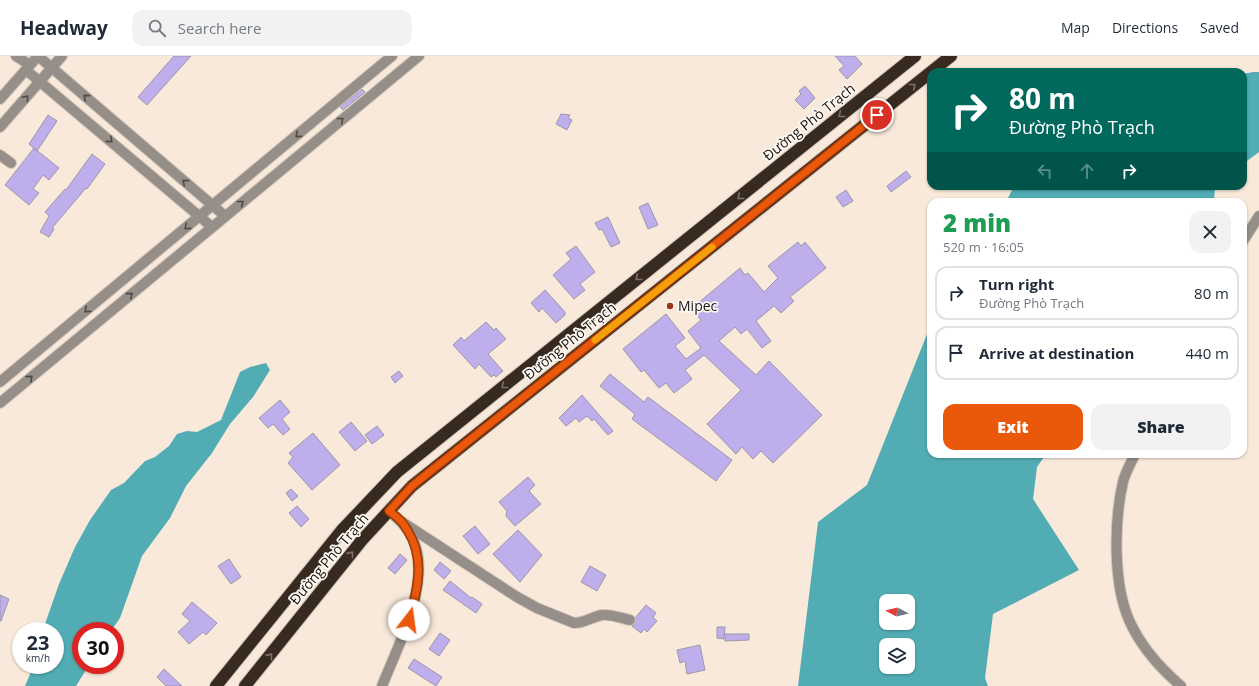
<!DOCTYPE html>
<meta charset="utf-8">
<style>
:root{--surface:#fff;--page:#f2f2f3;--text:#1f2937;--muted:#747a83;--line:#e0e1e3;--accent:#ea580c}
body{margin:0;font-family:"Open Sans",sans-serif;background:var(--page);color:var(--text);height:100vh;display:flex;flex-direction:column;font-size:15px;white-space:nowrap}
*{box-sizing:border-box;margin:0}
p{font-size:13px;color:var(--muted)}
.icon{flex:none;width:22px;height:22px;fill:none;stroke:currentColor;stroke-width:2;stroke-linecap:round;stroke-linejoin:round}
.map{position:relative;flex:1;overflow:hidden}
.drawer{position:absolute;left:927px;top:142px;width:320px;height:260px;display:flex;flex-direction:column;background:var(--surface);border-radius:12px;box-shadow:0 1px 3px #0004}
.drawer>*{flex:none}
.hud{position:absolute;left:927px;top:12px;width:320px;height:122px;border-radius:12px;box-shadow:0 1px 3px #0004;background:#00695c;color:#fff;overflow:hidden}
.needle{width:26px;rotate:277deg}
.buttons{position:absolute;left:879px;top:538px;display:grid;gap:8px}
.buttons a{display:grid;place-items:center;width:36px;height:36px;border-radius:8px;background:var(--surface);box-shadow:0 1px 3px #0004;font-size:20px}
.speed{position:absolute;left:12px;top:566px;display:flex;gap:8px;font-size:20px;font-weight:700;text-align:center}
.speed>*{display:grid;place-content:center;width:52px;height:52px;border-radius:50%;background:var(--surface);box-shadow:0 1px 3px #0004;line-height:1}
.speed small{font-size:10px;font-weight:400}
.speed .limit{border:6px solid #d22;background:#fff;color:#111}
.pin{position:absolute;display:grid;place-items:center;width:34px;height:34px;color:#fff;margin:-17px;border:2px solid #fff;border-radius:50%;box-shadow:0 1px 4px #0007}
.me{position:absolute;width:44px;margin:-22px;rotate:15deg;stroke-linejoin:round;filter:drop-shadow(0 0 3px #0008)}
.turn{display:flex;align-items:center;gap:14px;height:84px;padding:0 16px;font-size:18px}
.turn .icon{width:52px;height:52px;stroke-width:2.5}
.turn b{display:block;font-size:28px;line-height:34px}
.lanes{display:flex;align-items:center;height:38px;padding:0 16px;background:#0003;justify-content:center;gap:20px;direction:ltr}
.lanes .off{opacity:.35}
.round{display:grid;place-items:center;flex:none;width:42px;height:42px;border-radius:12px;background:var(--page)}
.headline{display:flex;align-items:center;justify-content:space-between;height:68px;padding:0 16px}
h1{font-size:24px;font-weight:800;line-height:30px;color:#1e9e55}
.primary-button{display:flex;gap:8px;margin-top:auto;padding:8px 16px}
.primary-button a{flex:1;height:46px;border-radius:12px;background:var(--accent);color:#fff;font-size:16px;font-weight:800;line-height:46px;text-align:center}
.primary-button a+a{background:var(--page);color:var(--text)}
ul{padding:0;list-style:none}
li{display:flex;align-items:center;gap:12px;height:54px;margin:0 8px 6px;padding:0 8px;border:2px solid var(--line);border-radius:12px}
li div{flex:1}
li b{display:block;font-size:15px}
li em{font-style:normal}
header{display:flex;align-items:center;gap:24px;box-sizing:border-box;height:56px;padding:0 20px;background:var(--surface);border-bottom:1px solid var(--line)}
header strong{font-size:19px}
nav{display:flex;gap:22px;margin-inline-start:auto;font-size:14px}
.search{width:280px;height:36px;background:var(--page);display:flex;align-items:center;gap:10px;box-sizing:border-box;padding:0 14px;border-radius:12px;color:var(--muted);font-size:15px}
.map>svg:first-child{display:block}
</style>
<header>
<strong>Headway</strong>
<div class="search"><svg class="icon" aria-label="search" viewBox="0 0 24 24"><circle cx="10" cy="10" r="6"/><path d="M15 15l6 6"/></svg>Search here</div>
<nav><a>Map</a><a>Directions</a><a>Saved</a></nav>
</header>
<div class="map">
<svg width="1259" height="630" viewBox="0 0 1259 630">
<rect width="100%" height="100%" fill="#f8e9da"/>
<path fill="#52acb4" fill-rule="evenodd" d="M1253 16H1259V96L1243 108V18Z
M1014 130H1215L1214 146H1006Z
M931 268V398H1046L1037 411 1033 443 1079 514 993 558 985 622 988 630H798L818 466 867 429ZM886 545H908V567H886ZM886 589H908V611H886Z
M266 307 270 314 253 341 230 368 212 397 186 430 170 462 142 500 120 562 111 575H81V609H89L76 630H25L34 609H55V575H43L45 568 59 528 75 491 90 464 111 434 124 427 145 405 155 401 169 390 177 378 187 375 197 376 221 364 240 316 250 311Z"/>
<path fill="#beaeeb" stroke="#9c98aa" d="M174 0H191L147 49 138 41Z
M835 0H855L862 8 847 23 839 14 844 10Z
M805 30 815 42 804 53 795 44 801 38 799 35Z
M362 33 365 36 343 54 340 51Z
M561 58 570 59 568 62 572 64 567 74 556 68Z
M48 59 57 65 37 95 29 88Z
M34 92 59 112 49 124 43 119 33 133 39 137 29 149 5 129Z
M92 98 105 108 87 133 86 132 52 172 54 173 49 181 40 176 49 160 45 156 65 133 66 134Z
M906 115 911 121 891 136 887 130Z
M846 134 853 145 843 151 836 141Z
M648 147 658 169 648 173 639 151Z
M608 161 620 187 611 191 602 173 599 174 595 167Z
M798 186 801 190 805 186 826 212 790 241 794 245 781 257 774 250 756 265 771 285 762 292 747 273 741 278 735 271 719 285 756 319 769 305 822 359 773 407 761 395 753 403 742 391 736 398 707 368 741 334 704 299 685 314 692 323 674 337 666 327 659 332 644 314 641 316 623 293 666 258 685 282 675 290 686 303 701 292 688 275 701 264 691 253 740 212 745 219 748 217 764 236 778 222 768 210Z
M576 190 595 216 580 228 585 234 574 243 553 219 571 203 566 197Z
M545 234 565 256V259L556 267 542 252 539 256 531 247Z
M486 266 494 274 496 272 506 283 488 298 503 315 496 321 494 319 491 321 479 308 475 313 453 289 461 281 464 285Z
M399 315 403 320 395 327 391 321Z
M610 318 644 346 648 341 732 404 716 425 632 363 635 358 600 330Z
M582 339 613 375 608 379 594 363 592 365 587 360 579 366 576 362 566 370 559 362Z
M280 344 290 356 282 363 290 373 283 379 273 368 268 372 259 362Z
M351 366 367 385 355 395 339 376Z
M377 370 384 379 372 388 365 379Z
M313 377 340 409 312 434 288 407 293 401 289 397Z
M528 421 535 429 529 435 541 448 515 470 506 460 507 455 499 446Z
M291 433 298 440 292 445 286 437Z
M297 450 309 463 301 471 289 457Z
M475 470 490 488 478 498 463 480Z
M518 474 542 499 520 526 493 498Z
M400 498 407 504 395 518 388 512Z
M229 503 241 521 231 528 218 510Z
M440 506 451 515 444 523 434 514Z
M590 510 606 519 597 535 581 526Z
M450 525 471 542 472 541 482 548 476 557 443 534Z
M0 539 9 543 1 565H0Z
M192 546 217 567 206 579 203 576 189 588 178 576 190 565 182 558Z
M646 549 656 557 653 561 657 565 647 576 644 573 641 577 632 570 635 568 636 561Z
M717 571H725L724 583 717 582Z
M440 577 450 584 439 600 429 593Z
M725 578H749V584L725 585Z
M700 589 705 614 687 618 685 605 680 607 677 594Z
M414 603 442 621 436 630 408 612Z
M164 613 182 630H166L157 621Z"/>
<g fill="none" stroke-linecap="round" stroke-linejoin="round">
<g stroke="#d4c7ba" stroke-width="12">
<path id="minor" d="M16 0 30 9
M38 0 225 160
M26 14 212 171
M0 43 38 0
M0 71 62 0
M0 99 11 107
M1243 185 1259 160
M0 326 392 0
M0 347 419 0
M1135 398C1131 407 1125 417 1123 426 1114 465 1113 527 1129 564 1140 589 1160 612 1181 630
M402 466 517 541 537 552 574 567C584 567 592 561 602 559 611 558 621 562 630 564
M382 630C397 592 428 533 416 492 412 476 401 465 389 455"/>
</g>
<g stroke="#d4c7ba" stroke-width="14">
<path id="highway" d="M216 630 342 474 397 416 915 0
M245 630 362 484 412 430 951 0"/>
</g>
<use href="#minor" stroke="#958e89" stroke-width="10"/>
<use href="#highway" stroke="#372a20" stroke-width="12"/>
</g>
<defs><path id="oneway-chevron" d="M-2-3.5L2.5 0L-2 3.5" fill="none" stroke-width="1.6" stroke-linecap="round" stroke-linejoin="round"/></defs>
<g stroke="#7d726a">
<use href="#oneway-chevron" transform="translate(913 30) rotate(-39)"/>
<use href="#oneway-chevron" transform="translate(841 59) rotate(141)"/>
<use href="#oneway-chevron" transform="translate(740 141) rotate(141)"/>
<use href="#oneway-chevron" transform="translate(638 222) rotate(141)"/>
<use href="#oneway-chevron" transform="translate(504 330) rotate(141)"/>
<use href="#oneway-chevron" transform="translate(351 498) rotate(-51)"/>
<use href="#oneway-chevron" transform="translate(270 600) rotate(-51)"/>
</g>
<g stroke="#514b46">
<use href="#oneway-chevron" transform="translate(86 41) rotate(-139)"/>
<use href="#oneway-chevron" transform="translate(26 42) rotate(-49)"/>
<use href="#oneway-chevron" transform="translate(341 64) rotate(-39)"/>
<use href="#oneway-chevron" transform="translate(298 79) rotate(140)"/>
<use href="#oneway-chevron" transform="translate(110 84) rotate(40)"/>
<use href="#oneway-chevron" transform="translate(185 126) rotate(-139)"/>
<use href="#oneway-chevron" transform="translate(241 147) rotate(-39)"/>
<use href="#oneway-chevron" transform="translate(187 171) rotate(140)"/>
<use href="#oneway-chevron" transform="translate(130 239) rotate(-40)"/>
<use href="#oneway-chevron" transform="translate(87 254) rotate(140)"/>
<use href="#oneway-chevron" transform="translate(30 322) rotate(-40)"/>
</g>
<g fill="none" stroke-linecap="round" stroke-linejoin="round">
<g stroke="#983908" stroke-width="10">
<path id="route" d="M409 564C418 534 425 503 408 475 406 472 404 468 401 465 397 461 393 458 389 455L412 430 877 59"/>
</g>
<use href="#route" stroke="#ea580c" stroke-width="7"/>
<path stroke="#f59e0b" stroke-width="7" d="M595 284 712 191"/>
</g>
<circle fill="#9e361b" stroke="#fef8f2" stroke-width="1.5" cx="670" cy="250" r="4"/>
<g text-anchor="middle" stroke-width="3.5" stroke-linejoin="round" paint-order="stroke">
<g font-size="14" fill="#19140f" stroke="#fef8f2">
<text transform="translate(809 66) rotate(-39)" y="5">Đường Phò Trạch</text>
<text transform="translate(570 285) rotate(-39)" y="5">Đường Phò Trạch</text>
<text transform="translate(329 503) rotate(-50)" y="5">Đường Phò Trạch</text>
</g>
<g font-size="14" fill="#19140f" stroke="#fef8f2" text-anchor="start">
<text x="678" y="255">Mipec</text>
</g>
</g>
</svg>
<div class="buttons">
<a><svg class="needle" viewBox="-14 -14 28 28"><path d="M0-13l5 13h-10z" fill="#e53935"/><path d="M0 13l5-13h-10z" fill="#747a83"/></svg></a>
<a><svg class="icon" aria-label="layers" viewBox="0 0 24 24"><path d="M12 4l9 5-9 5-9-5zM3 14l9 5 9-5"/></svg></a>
</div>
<div class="speed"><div>23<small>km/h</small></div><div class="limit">30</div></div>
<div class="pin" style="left:877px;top:59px;background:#d93025"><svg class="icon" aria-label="arrive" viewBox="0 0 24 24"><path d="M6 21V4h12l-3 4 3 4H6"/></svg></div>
<svg class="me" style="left:409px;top:564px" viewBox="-20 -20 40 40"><circle r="19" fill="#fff"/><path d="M0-13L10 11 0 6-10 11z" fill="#ea580c"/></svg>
<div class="hud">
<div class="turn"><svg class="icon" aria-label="right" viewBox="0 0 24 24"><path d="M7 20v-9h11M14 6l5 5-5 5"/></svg><div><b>80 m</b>Đường Phò Trạch</div></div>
<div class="lanes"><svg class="icon off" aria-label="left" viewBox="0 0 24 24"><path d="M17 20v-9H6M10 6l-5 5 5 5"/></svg><svg class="icon off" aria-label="ahead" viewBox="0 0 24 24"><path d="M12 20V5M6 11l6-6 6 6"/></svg><svg class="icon" aria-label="right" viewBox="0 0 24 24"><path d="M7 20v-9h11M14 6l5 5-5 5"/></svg></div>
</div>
<section class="drawer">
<div class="headline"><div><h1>2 min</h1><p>520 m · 16:05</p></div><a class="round"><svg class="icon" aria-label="close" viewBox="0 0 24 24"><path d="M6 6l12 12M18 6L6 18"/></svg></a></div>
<ul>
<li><svg class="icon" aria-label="right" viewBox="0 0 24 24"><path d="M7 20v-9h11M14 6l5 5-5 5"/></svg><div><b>Turn right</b><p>Đường Phò Trạch</p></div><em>80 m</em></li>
<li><svg class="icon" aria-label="arrive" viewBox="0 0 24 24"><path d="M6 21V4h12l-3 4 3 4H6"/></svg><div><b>Arrive at destination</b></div><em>440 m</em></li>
</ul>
<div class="primary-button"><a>Exit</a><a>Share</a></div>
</section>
</div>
